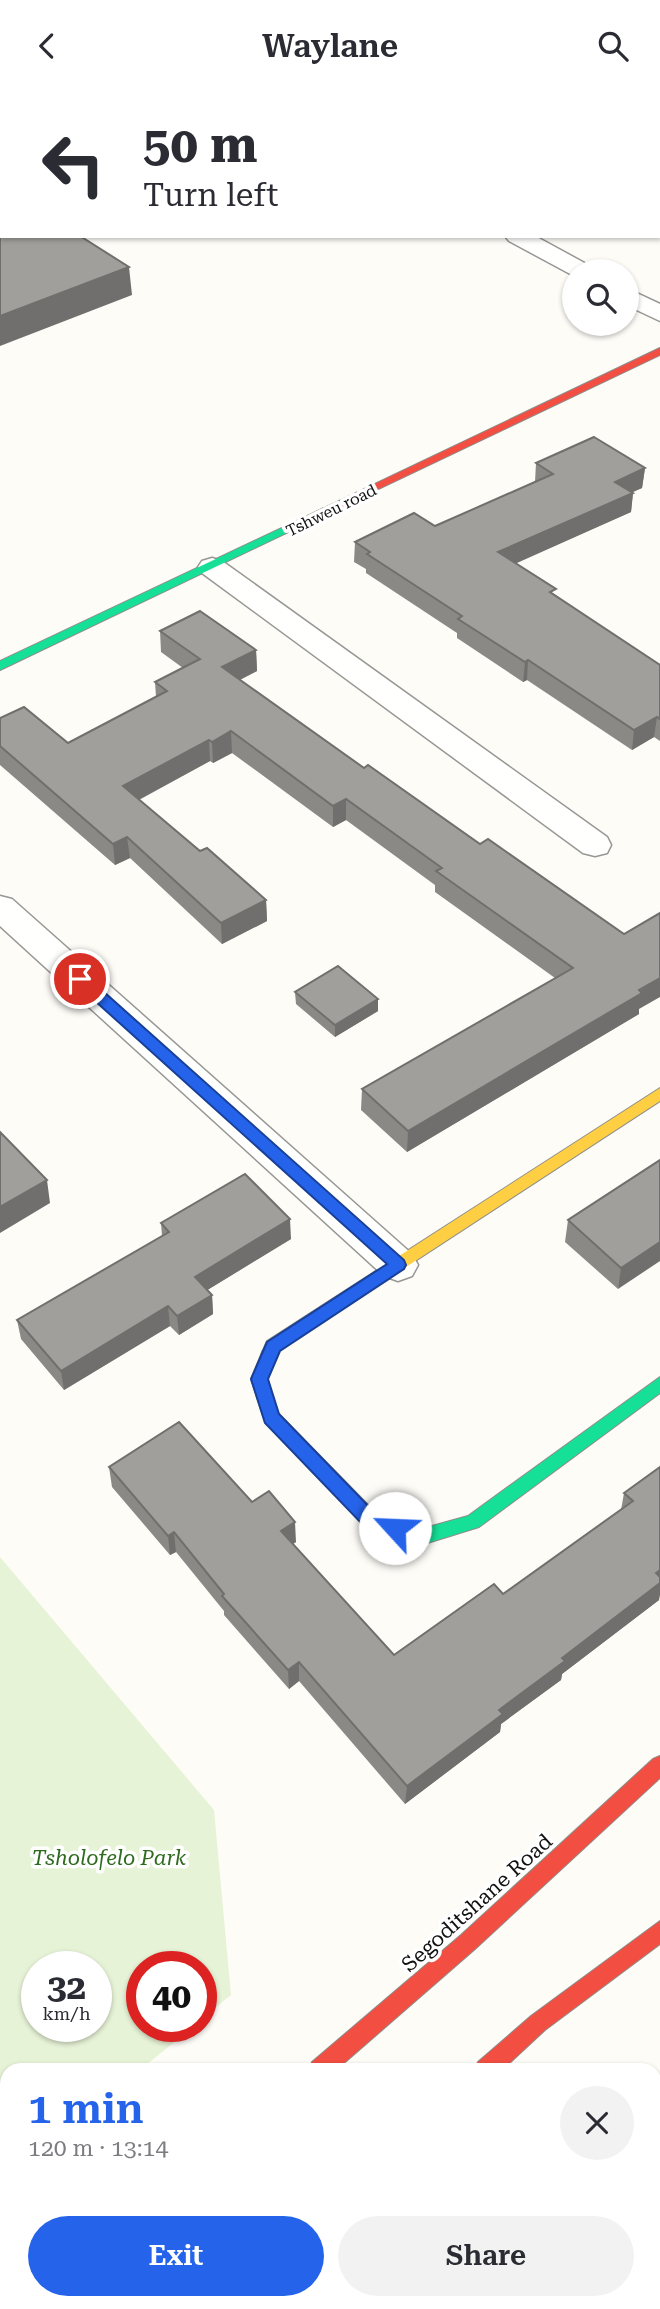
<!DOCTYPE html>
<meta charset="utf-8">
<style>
:root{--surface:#fff;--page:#f2f2f3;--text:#2b2b33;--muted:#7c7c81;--accent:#2563eb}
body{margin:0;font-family:"Roboto Serif",serif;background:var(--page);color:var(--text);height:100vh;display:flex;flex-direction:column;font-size:26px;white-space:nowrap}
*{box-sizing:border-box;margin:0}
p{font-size:23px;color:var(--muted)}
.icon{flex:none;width:38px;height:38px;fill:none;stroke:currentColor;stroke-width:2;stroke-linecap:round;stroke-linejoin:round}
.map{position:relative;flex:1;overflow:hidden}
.details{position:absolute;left:0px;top:1972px;width:662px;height:247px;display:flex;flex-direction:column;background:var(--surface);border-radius:21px 21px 0 0;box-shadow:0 2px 5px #0004}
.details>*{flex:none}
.banner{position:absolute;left:0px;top:0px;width:662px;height:147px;box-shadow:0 2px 5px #0004;background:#fff;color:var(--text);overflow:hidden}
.fabs{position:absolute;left:562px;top:168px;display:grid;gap:14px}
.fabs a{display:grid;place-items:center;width:77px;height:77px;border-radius:50%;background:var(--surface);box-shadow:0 2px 5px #0004;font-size:35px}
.speed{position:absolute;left:21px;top:1860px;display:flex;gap:14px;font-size:35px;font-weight:700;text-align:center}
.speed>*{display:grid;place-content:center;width:91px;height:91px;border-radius:50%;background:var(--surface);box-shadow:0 2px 5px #0004;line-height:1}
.speed small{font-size:18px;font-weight:400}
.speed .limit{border:10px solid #d22;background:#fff;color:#111}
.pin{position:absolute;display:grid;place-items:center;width:60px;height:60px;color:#fff;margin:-30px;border:4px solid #fff;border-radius:50%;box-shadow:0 2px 7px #0007}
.me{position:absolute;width:77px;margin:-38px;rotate:295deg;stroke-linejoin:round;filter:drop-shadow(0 0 5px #0008)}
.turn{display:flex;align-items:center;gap:24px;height:147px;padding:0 28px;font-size:32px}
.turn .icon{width:91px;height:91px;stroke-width:2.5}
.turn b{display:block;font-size:49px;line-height:60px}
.round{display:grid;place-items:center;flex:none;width:74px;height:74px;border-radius:37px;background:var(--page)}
.summary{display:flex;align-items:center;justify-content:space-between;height:119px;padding:0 28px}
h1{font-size:42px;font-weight:600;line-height:52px;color:var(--accent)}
.action{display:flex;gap:14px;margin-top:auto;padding:14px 28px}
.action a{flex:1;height:80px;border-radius:42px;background:var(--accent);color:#fff;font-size:28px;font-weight:600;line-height:80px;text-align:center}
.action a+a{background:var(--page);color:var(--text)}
header{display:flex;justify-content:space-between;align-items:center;height:91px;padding:0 28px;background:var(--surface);font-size:32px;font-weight:600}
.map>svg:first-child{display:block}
</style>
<header><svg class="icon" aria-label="back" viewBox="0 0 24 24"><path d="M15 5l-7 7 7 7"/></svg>Waylane<svg class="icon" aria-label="search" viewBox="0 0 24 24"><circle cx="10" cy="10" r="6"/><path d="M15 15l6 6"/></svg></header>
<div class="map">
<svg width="660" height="2218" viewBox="0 0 660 2218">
<rect width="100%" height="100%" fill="#fdfcf7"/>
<path fill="#e7f3d7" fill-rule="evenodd" d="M0 1466 214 1719 231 1904 201 1928V1876H142V1936H193L140 1979H7V2089L0 2095ZM37 1876H96V1936H37Z
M391 2212H514L519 2218H385Z"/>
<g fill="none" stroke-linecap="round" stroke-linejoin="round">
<g stroke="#979795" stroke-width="3">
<path id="street" d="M236 0H259L260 2H238Z
M505 145H535L590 175 594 180H574V185L509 150Z
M626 197 660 213V230L626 214Z
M212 467 222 470 607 746 611 754 607 762 595 765 583 762 202 482 198 476 202 470Z
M0 805 12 808 412 1163 418 1174 412 1185 398 1190 384 1185 0 835Z"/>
</g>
<g stroke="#8e8d8b" stroke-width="2">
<path id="fast" d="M324 417 330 420 328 422 0 579V570Z
M269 1257 275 1259 277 1264 267 1288 278 1322 376 1422 421 1438 468 1425 660 1286V1302L479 1436 421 1454 364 1433 265 1331 251 1288 263 1259Z"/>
</g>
<g stroke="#8e8d8b" stroke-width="2">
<path id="slow" d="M660 997V1010L279 1259 275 1269 269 1271 263 1269 261 1264 267 1250Z"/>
</g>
<g stroke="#8e8d8b" stroke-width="2">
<path id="jam" d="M660 257V264L328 422 318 420Z
M660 1665V1687L475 1858 336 1979H309L312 1971 461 1844 653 1668Z
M660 1830V1853L545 1939 502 1979H475L478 1971 531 1925Z
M34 2212H61L59 2218H32Z
M213 2212H240L238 2218H211Z"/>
</g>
<use href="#street" fill="#fffffe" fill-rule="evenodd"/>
<use href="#fast" fill="#16e098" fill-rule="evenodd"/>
<use href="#slow" fill="#ffcf43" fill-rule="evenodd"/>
<use href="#jam" fill="#f24e42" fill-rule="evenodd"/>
</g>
<path fill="#8a8986" d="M340 0H660V2H343Z
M536 372 645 377 642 397 632 401 633 402 631 421 515 472 556 505 660 574V650L654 646 632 659 527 589 523 591 457 547V542L366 482V478L354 471 355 451 435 435 535 391Z
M160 540 256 559 257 580 240 589 639 918V923L407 1061 361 1019 362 998 555 887 435 801V794L346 729 333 736 232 662 213 672 210 670 139 709 200 760 266 809 267 830 222 853 130 767 115 774 0 674V627L68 652 156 606 155 591 183 577 161 561Z
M295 901 378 920 335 946 296 913Z
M660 1069 618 1198 565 1151 568 1129Z
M161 1132 291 1148 207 1199 212 1204 213 1223 179 1244 170 1235 64 1299 21 1248 17 1229 162 1145Z
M109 1376 252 1411 296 1451 293 1453 394 1564 503 1503 621 1419 624 1402 660 1376 659 1509 562 1583 561 1589 501 1633 500 1641 405 1713 299 1590 289 1598 224 1524V1520L176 1461 170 1464 112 1396Z"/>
<path fill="#716f6d" d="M129 176 132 204 0 255V225Z
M645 377 642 397 613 410 615 391Z
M633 402 631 421 497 481 498 461Z
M256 559 257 580 223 597 222 576Z
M528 569 527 589 523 591 525 571Z
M657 626 654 646 632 659 634 639Z
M231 640 232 662 213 672 212 651Z
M209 649 210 670 125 716 123 695Z
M346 708V729L333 736V715Z
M127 746 130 767 115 774 113 753Z
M266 809 267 830 222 853 221 832Z
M660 887V906L639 918V923L407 1061 408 1040Z
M378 908V920L335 946V934Z
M47 1089 50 1112 0 1142V1116Z
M290 1128 291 1148 196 1206 195 1186Z
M660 1151V1170L618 1198 621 1177Z
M212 1204 213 1223 179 1244 177 1225Z
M168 1215 170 1235 64 1299 61 1280Z
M295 1431 296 1451 282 1460 281 1440Z
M174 1441 176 1461 170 1464 168 1445Z
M660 1479V1504L659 1509 562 1583 561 1589 501 1633 500 1641 405 1713 407 1695 562 1567Z
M299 1571V1590L289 1598 288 1579Z
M660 2120V2127L654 2133V2127Z"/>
<path fill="#a19f9c" stroke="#716f6d" stroke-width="2" d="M384 0H660V16V2H387Z
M0 96 2 97V145H80L129 176 0 225Z
M594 346 645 377 615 391 633 402 498 461 556 498 550 501 660 574V628L657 626 634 639 528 569 525 571 458 528 462 525 367 463 370 461 355 451 414 422 435 435 553 383 536 372Z
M200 520 256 559 222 576 364 677 368 674 480 753 488 748 624 843 660 822V887L639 899 642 902 408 1040 362 998 573 877 436 780 442 777 346 708 333 715 231 640 212 651 209 649 123 695 200 760 207 757 266 809 221 832 127 746 113 753 0 655V627L24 616 68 652 167 600 155 591 200 568 160 540Z
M338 875 378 908 335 934 295 901Z
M0 1041 47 1089 0 1116Z
M660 1069V1151L621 1177 568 1129Z
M245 1083 290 1128 195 1186 212 1204 177 1225 168 1215 61 1280 17 1229 169 1141 161 1132Z
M179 1331 252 1411 269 1400 295 1431 281 1440 394 1564 494 1493 503 1503 633 1410 624 1402 660 1376V1479L656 1482 660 1486V1492L562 1567 565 1570 499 1619 503 1623 407 1695 299 1571 288 1579 222 1505 224 1503 174 1441 168 1445 109 1376Z
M654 2101 660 2107V2120L654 2127Z"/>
<path fill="#2563eb" stroke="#184099" stroke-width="2" d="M80 883 85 884 404 1169 406 1174 404 1178 280 1260 268 1288 279 1323 376 1423 402 1432 404 1437 402 1443 395 1445 363 1434 265 1332 251 1288 267 1251 387 1173 74 891 72 888Z"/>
<g text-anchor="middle" stroke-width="7" stroke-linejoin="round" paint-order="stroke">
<g font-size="16" fill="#111" stroke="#fff">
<text transform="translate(331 419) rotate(-26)" y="6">Tshweu road</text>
</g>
<g font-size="21" font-style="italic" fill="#2f6b1f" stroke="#fff">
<text x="109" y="1774">Tsholofelo Park</text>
</g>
<g font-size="21" fill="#111" stroke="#fff">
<text transform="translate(477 1812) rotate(-42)" y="7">Segoditshane Road</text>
</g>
</g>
</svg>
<div class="fabs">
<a><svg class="icon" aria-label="search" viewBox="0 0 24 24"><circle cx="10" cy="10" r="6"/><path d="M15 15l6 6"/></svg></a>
</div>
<div class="speed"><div>32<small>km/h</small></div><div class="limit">40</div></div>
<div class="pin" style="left:80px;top:888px;background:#d93025"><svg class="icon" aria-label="arrive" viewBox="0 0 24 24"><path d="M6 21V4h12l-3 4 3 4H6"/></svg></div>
<svg class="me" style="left:395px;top:1437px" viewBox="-20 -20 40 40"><circle r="19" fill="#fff"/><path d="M0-13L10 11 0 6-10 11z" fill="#2563eb"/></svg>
<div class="banner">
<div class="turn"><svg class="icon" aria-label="left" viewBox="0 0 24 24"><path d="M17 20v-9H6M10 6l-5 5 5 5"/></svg><div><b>50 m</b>Turn left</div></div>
</div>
<section class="details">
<div class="summary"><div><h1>1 min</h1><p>120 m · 13:14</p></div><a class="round"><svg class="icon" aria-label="close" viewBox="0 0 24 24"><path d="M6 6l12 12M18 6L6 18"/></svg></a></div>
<div class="action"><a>Exit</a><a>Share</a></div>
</section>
</div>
